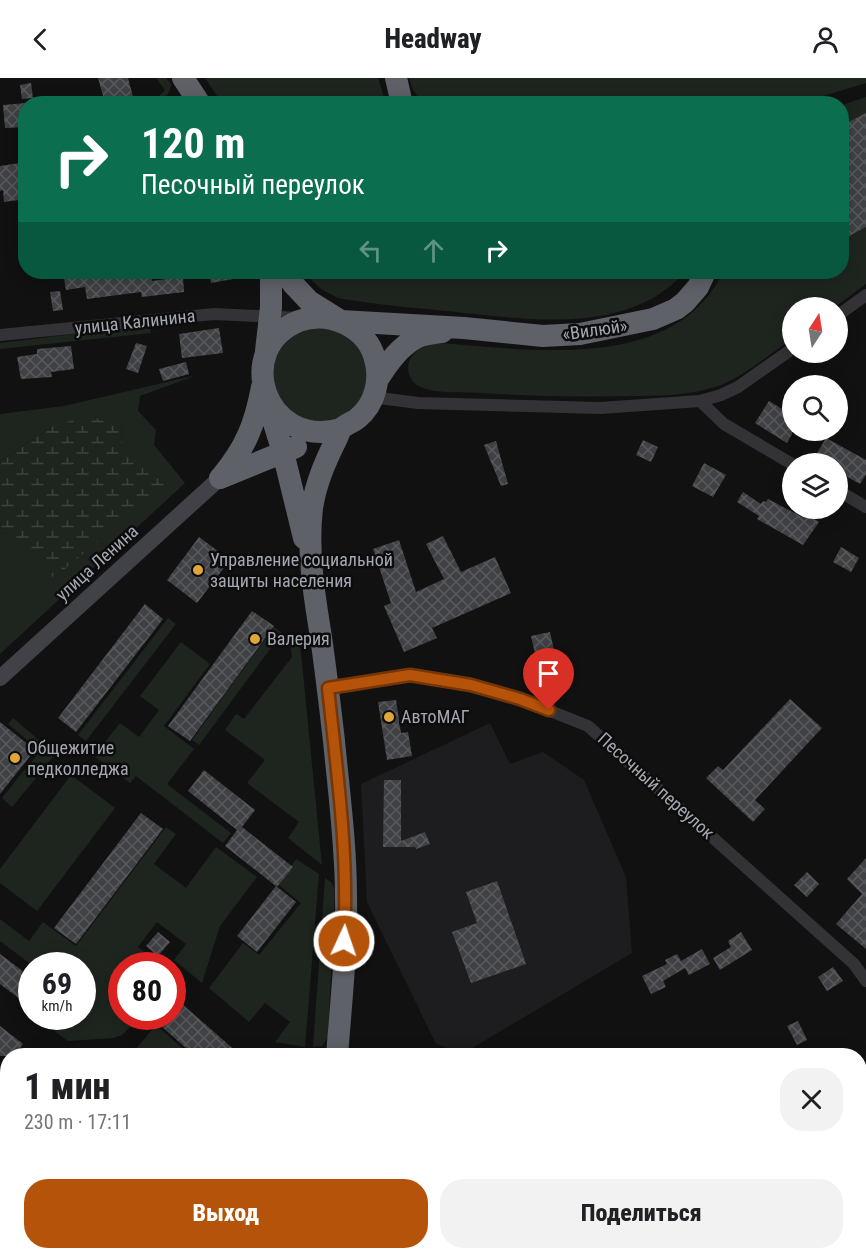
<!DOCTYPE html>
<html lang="ru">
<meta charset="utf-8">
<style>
:root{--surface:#fff;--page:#f2f2f2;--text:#202124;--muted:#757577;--accent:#b45309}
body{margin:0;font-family:"Roboto Condensed",sans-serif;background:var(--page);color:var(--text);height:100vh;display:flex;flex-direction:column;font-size:22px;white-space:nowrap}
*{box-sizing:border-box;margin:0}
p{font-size:20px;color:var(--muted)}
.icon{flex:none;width:33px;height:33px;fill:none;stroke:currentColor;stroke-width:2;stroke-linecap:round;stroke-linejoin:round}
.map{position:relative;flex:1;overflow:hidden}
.side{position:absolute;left:0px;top:970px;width:867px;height:212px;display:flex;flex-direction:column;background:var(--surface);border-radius:24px 24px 0 0;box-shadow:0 3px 15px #0003}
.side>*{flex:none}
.hud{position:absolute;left:18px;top:18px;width:831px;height:183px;border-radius:24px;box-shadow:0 3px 15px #0003;background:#0b6e4f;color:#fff;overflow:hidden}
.needle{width:39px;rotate:12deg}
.controls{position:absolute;left:782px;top:219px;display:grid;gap:12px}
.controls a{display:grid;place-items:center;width:66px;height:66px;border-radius:50%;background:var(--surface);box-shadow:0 3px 15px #0003;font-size:30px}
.speed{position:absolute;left:18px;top:874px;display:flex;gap:12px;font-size:30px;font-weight:700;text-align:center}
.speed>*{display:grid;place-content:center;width:78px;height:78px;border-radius:50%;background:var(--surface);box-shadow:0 3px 15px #0003;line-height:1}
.speed small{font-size:15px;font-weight:400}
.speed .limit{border:9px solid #d22;background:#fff;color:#111}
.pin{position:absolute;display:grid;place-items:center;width:51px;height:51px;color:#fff;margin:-62px -26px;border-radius:50% 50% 50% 0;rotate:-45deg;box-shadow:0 0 6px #0007}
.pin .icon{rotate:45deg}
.me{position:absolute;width:66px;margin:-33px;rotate:3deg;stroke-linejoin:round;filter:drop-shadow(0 0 4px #0008)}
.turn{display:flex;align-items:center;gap:21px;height:126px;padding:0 24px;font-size:27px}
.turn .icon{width:78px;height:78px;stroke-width:2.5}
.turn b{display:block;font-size:42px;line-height:51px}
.lanes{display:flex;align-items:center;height:57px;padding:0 24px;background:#0003;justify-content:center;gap:30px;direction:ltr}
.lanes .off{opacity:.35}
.round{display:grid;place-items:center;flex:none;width:63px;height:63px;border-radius:24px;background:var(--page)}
.headline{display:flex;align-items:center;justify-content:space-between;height:102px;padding:0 24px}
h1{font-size:36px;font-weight:800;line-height:45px}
.button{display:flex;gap:12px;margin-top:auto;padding:12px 24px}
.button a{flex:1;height:69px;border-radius:24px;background:var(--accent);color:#fff;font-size:24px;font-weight:800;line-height:69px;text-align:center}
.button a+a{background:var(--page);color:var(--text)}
header{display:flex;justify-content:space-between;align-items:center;height:78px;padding:0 24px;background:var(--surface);font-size:27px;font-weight:800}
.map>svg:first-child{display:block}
</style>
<header><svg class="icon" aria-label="back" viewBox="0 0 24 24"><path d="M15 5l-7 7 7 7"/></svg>Headway<svg class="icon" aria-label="person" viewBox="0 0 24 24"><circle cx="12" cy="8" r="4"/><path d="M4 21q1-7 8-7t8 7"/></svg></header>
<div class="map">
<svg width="866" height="1181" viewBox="0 0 866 1181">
<defs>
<pattern id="wetland-marsh" width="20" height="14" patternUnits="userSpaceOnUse" patternTransform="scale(1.5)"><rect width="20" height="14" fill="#1e251f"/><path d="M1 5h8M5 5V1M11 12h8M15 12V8" fill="none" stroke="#3c423d"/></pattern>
<pattern id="building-cross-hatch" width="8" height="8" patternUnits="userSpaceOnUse" patternTransform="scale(1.5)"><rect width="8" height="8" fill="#404145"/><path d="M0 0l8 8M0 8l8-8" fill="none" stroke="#595a5d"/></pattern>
</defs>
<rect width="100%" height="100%" fill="#111112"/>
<path fill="#1d1d1f" d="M490 645 510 686 543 674 584 702 626 799 632 875 464 975 436 966 367 824 361 706Z"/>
<path fill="#1e251f" d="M156 0H166L171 6C170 19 163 21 152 25L165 12Z
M205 0H378L386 25H222Z
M409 0H866V5L797 26H423L413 12Z
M866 19V35L842 47V27Z
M866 149V206L835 229 792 230V261C769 276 741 301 715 309 687 318 654 318 625 318 576 319 528 318 480 315 464 314 430 316 417 307 413 305 411 300 409 296 404 276 423 267 439 265 529 271 674 296 723 194H775L777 197 784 194H842V162Z
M303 194H685C679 200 672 207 665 212 608 254 522 241 456 234 417 230 377 227 338 220L321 211Z
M149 247 151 255 0 271V265Z
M273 297a47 47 0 1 1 94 0a47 47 0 1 1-94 0Z
M197 297 140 318 138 333 156 352 154 367 185 405 0 576V456L11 455 123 370 121 348H53L0 383V336L64 328Z
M168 540 176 546 86 663 78 657Z
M274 549 282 555 199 667 192 662Z
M181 564 210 586 164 648 194 671 167 706 231 755 223 765 136 698 130 705 94 678 120 645 139 659 159 632 140 618Z
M300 565 322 787 288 760 299 744 247 705 265 682 225 652 236 636 244 641 292 579 290 566Z
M13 640 54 675 53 679 39 695 29 687 40 673 8 646Z
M25 691 36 700 12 729 2 720Z
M71 697 115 730 37 833 0 805V791Z
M166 749 176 756 154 786 186 810 216 769 257 799 220 848 202 905 174 882 186 866 157 844 138 869 157 884 156 888H122V939H140L122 957 114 960 68 963 45 946 50 939H82V888H33L0 863V841L29 863 43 844 76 868Z
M296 781 319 796 305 969 275 964 290 944 265 925 249 944 209 910 243 865 259 877 301 825 278 806Z
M325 800 331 804 335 811 328 959 322 968 313 969Z
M156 947 191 978H144L136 971Z
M7 999 6 1014 7 1016V1048L0 1056V1009Z
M150 1174 190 1175 197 1181H143Z
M81 1175H117L124 1181H88Z"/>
<path fill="url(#wetland-marsh)" d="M81 340 108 341 121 348 123 370 172 402 54 500 11 455 0 456V383L53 348Z"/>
<path fill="url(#building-cross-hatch)" d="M98 0H128L135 26H124L123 20 105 25Z
M31 5 33 20 22 21 20 7Z
M26 25V49L5 50 3 27Z
M866 35V149L842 162V47Z
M26 84V121L4 124 3 112 0 113V88Z
M63 194H90L91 198 124 194H151L152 203 183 199 184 214 142 219 141 214 87 221 85 209 66 212Z
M209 194H244L245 199 211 205Z
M60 213 63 232 53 233 50 214Z
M219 250 223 275 182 280 179 256Z
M136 265 147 268 138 295 126 291Z
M71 268 74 291 51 294 52 299 21 301 17 279 37 276V271Z
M186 284 189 296 163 303 159 291Z
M769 323 792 337V356L787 365 755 345Z
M826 360 866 382V396L860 406 837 393V386H823L814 380Z
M643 362 658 369 651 384 636 377Z
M496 363 508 406 501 408 484 367Z
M704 385 726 397 713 419 692 408Z
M743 414 761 426 763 423 766 424 768 421 802 439 805 435 819 444 803 467 757 441 759 438 737 424Z
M443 458 461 494 495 479 511 515 432 550 437 560 404 574 384 528 391 525 373 471 399 462 416 514 444 501 426 466Z
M199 459 230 482 197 525 167 502Z
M841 469 859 480 851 494 833 484Z
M145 526 163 541 76 654 58 640Z
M252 533 274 548 190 663 168 648Z
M550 554 555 576 536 580 531 558Z
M790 621 822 650 755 722 765 731 753 744 706 700 718 688 723 692Z
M396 622 401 655 408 654 412 678 387 682 378 624Z
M0 644 35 672 0 716Z
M204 692 255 732 242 749 293 789 277 809 225 768 237 752 188 713Z
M384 702H401V763L425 754 430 766 416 771 415 769H383Z
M141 735 163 751 76 866 54 850Z
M866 780V871L836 846 862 816 847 801Z
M807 794 819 806 807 819 794 807Z
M497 803 526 886 471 905 452 854 477 845 466 814Z
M276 808 296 824 257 874 237 858Z
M158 854 170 864 158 878 146 868Z
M741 854 752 872 720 892 713 880 731 869 728 863Z
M702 871 710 886 689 897 681 883Z
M0 876 32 900V930L0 906Z
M677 876 685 890 663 903 666 909 651 916 642 898 667 886 665 882Z
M833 889 843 903 827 913 818 899Z
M181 925 230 968 241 978H195L161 948 169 939H172V935Z
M798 943 807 962 797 967 787 948Z
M0 948 23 966 14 978H0Z"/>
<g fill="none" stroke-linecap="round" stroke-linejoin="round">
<path stroke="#333337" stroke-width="12" d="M837 238 866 217
M0 257 214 236 300 240
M372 319 418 325 600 330 700 323 721 317 738 309 792 271
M700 323 724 346 792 386
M837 412 866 429
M328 610 410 597 471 607 520 621 588 648 854 886 866 903
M860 999 866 996
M445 1181 464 1174"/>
<path stroke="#414247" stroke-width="16" d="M0 600 220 400"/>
<path stroke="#5f6168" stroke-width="22" d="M183 0 200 26
M396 0 402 26
M285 194 293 206 309 223 341 243 464 250 543 258 580 256 653 241 676 231 685 224 698 209 705 194
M266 273 271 229V194
M378 301C388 285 400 268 418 259 425 256 434 255 442 254
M268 326 283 374 304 460
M222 398C246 369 255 346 262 309
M220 400 296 369
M337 978C341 925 347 871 346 818 346 767 339 715 334 663 330 628 326 594 321 559 314 516 307 474 312 430 316 404 326 382 337 360 338 358 340 352 341 351 346 346 354 344 358 340 375 326 381 302 375 281 367 249 329 232 299 243 232 270 264 372 341 351
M321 1181 322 1174"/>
</g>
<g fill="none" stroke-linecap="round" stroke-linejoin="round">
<g stroke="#753606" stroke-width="15">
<path id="route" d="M344 863C349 778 337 694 328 610L410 597 471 607 520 621 549 632"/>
</g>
<use href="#route" stroke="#b45309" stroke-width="10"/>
</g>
<g fill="#e1a63a" stroke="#0c0c0d" stroke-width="2">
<circle cx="198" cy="492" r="6"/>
<circle cx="255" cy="561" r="6"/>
<circle cx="389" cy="639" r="6"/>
<circle cx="15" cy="680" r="6"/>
</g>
<g text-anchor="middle" stroke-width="5" stroke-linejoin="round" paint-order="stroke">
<g font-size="18" fill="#a4a8b2" stroke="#0c0c0d">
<text transform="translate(135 244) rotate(-6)" y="6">улица Калинина</text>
<text transform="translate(595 252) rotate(-8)" y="6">«Вилюй»</text>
<text transform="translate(97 485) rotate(-42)" y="6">улица Ленина</text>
<text transform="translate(656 708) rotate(42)" y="6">Песочный переулок</text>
</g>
<g font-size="18" fill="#a4a8b2" stroke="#0c0c0d" text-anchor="start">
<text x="210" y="488">Управление социальной<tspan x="210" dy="21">защиты населения</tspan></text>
<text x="267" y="567">Валерия</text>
<text x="401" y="645">АвтоМАГ</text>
<text x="27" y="676">Общежитие<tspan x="27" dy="21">педколледжа</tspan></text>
</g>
</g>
</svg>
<div class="controls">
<a><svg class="needle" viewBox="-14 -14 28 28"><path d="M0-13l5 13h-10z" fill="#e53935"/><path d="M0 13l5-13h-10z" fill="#757577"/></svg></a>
<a><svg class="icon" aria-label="search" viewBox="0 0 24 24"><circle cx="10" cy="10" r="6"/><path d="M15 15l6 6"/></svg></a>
<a><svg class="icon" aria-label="layers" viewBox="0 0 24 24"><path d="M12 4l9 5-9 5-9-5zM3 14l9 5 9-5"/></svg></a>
</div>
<div class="speed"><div>69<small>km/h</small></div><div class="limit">80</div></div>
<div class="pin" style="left:549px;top:632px;background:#d93025"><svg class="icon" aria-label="arrive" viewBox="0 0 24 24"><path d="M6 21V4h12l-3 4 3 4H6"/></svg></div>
<svg class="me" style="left:344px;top:863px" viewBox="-20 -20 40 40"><circle r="17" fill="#b45309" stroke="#fff" stroke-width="3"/><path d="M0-11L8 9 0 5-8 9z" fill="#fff"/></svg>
<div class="hud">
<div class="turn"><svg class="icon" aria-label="right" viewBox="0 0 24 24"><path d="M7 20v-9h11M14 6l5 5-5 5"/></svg><div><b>120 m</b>Песочный переулок</div></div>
<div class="lanes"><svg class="icon off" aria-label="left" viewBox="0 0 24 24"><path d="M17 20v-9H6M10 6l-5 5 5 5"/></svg><svg class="icon off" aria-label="ahead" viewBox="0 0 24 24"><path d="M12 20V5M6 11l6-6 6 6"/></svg><svg class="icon" aria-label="right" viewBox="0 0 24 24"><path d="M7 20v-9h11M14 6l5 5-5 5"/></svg></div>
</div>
<section class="side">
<div class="headline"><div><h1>1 мин</h1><p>230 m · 17:11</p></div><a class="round"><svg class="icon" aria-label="close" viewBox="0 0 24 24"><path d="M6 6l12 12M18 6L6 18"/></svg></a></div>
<div class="button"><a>Выход</a><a>Поделиться</a></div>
</section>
</div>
